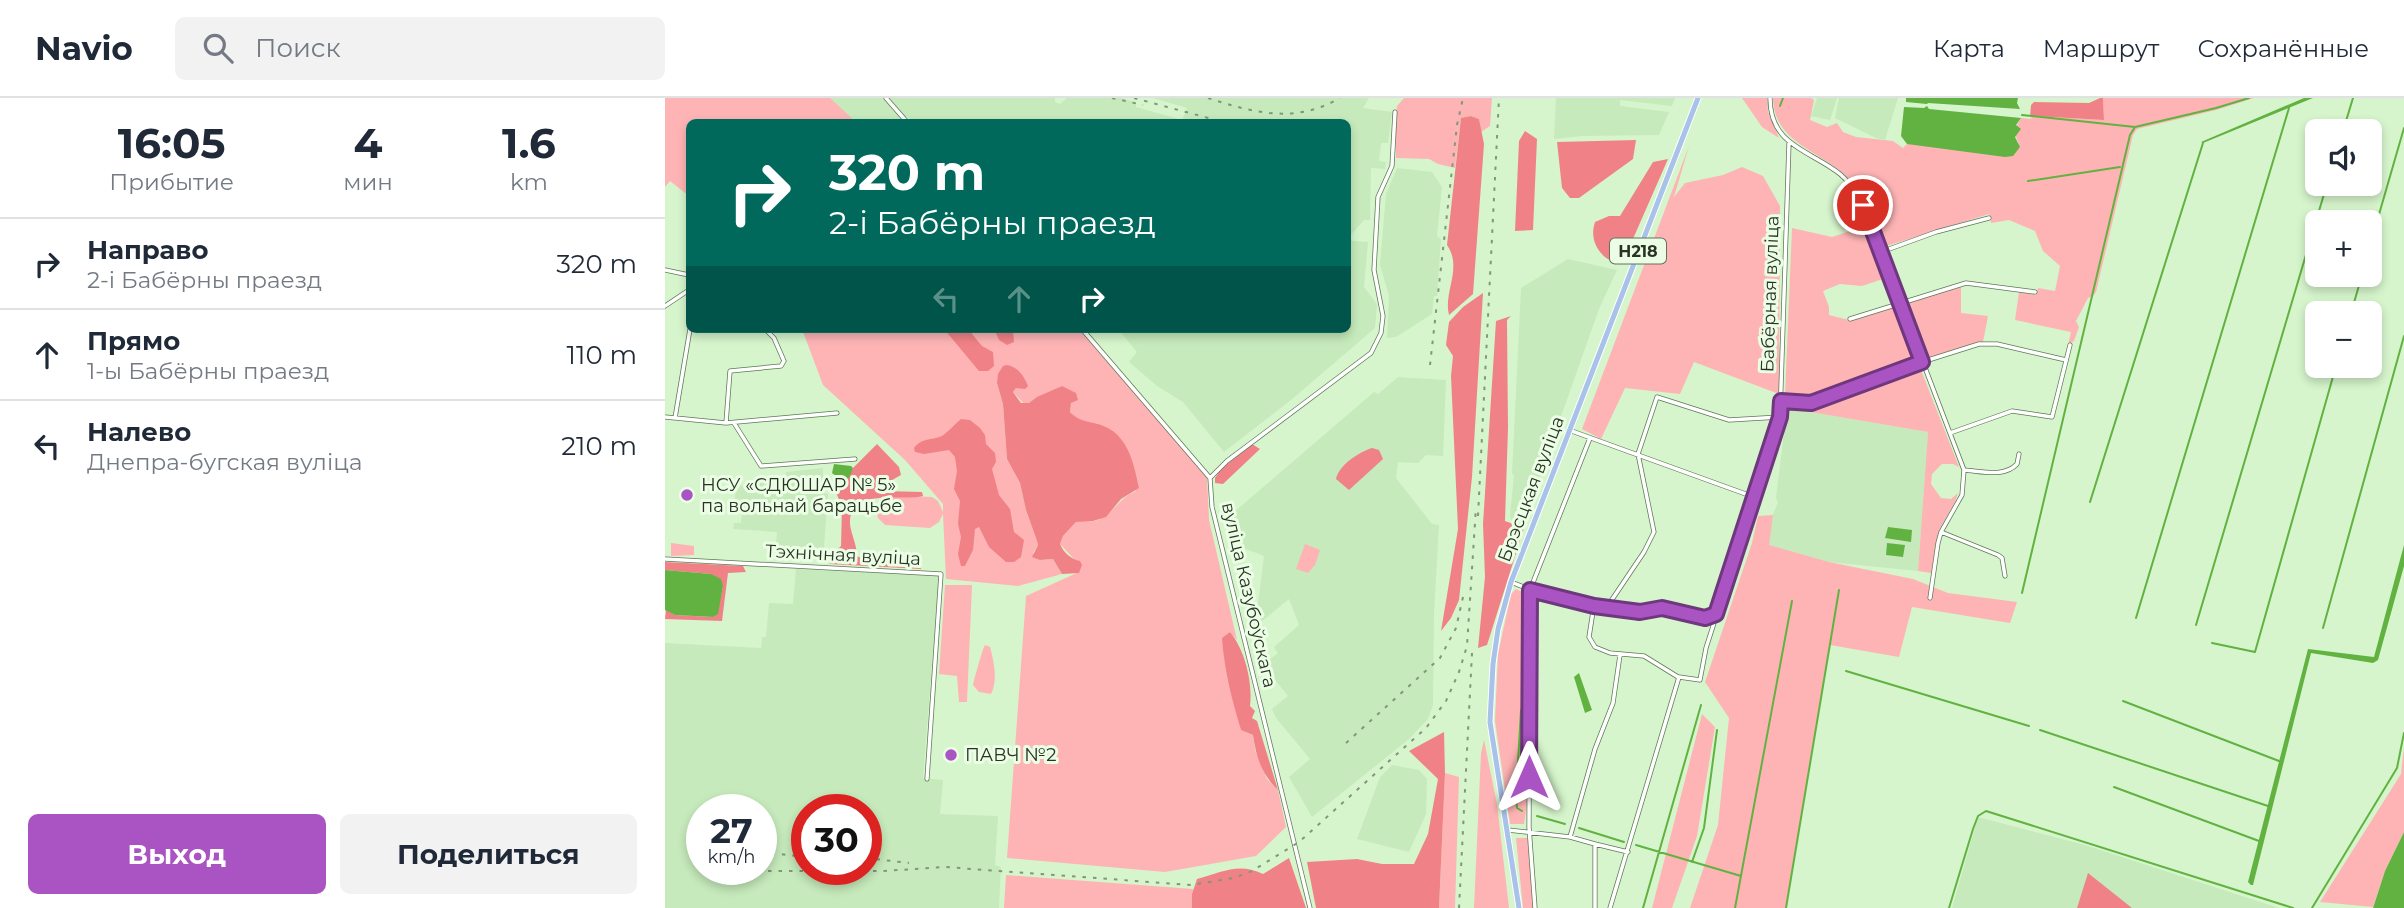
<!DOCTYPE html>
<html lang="ru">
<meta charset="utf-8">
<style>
:root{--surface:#fff;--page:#f2f2f3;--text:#1f2937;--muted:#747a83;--line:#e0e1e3;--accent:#a954c2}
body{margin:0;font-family:Montserrat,sans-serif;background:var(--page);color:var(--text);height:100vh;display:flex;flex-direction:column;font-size:26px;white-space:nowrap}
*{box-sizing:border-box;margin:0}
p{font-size:23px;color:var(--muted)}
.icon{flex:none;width:38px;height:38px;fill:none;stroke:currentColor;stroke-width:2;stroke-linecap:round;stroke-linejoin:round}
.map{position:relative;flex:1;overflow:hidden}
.sheet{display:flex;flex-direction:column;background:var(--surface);width:665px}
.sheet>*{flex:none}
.banner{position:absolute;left:21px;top:21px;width:665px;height:214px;border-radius:10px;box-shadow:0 4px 10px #0003;background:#00695c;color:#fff;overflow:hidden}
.fabs{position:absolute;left:1640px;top:21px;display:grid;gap:14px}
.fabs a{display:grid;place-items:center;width:77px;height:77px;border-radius:10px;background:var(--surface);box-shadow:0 4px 10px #0003;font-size:35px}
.speed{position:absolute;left:21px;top:696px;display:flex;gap:14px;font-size:35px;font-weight:700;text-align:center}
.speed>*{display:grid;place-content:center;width:91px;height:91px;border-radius:50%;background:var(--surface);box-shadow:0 4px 10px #0003;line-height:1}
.speed small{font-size:18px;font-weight:400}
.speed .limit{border:10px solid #d22;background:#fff;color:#111}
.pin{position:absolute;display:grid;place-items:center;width:60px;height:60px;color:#fff;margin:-30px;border:4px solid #fff;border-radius:50%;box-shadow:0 2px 7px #0007}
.me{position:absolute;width:77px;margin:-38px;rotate:0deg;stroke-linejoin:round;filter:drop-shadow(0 0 5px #0008)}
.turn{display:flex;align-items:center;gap:24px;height:147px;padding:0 28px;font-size:32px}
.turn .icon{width:91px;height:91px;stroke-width:2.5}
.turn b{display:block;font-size:49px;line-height:60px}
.lanes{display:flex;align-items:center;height:66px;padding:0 28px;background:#0003;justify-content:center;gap:35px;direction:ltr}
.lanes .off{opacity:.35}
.eta{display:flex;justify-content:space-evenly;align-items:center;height:119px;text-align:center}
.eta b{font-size:42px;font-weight:700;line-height:49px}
.button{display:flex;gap:14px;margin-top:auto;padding:14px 28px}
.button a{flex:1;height:80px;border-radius:10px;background:var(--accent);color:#fff;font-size:28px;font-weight:700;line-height:80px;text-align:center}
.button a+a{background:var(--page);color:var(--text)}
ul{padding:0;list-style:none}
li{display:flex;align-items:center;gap:21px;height:91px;padding:0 28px;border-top:2px solid var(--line)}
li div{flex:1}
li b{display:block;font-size:26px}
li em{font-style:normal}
header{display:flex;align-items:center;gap:42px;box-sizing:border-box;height:98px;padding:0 35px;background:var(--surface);border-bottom:2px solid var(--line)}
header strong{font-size:33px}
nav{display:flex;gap:38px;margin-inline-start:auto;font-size:24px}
.search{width:490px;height:63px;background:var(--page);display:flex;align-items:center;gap:18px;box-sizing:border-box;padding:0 24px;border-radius:10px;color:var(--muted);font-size:26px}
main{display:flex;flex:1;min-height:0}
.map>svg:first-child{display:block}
</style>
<header>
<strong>Navio</strong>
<div class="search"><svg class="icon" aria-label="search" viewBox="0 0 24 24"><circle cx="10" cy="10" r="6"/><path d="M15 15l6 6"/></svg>Поиск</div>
<nav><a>Карта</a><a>Маршрут</a><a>Сохранённые</a></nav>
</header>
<main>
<section class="sheet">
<div class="eta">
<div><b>16:05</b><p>Прибытие</p></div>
<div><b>4</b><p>мин</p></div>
<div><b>1.6</b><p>km</p></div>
</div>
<ul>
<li><svg class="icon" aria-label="right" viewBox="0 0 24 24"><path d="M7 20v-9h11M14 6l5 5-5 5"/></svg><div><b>Направо</b><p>2-і Бабёрны праезд</p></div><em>320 m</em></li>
<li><svg class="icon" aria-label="ahead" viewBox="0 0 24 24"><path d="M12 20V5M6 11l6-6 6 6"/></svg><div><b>Прямо</b><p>1-ы Бабёрны праезд</p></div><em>110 m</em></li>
<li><svg class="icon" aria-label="left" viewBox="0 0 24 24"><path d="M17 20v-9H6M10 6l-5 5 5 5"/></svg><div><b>Налево</b><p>Днепра-бугская вуліца</p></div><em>210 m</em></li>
</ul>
<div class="button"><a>Выход</a><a>Поделиться</a></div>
</section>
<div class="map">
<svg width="1739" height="810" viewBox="0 0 1739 810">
<rect width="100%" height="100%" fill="#d6f5cc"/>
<path fill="#c6eabb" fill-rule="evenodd" d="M164 0H390V4L395 6 402 0H455L471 4V9L517 22 522 10 488 0H704L698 10 727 14 723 45H716L714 63 721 64 720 71 706 70 705 122H699L683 140 687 143 703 144 699 189 712 206 710 230 626 302 559 354 518 304 492 288 464 264 472 254 453 231H682V24H248L242 18 235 24H186Z
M891 0H1010L1007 8 955 2V8L1004 14 994 37 917 38 889 41Z
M1152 0H1172L1165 22 1146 18Z
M1174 0H1233L1220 42 1211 40 1170 20Z
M732 70 767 74 777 89 772 138 776 141 772 198H769L767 216 731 239 722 240 724 198 715 167 721 96Z
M903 161 952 172 934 211 858 426 846 422 845 418 849 377 847 376 856 190Z
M733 279 781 282 778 358 761 357 753 365 733 364 731 380 767 426 774 427 769 515 768 607 763 621 744 641 647 719 624 679 645 661 611 620 607 611 623 598 603 573 600 565 613 555 609 549 634 527 624 501 590 529 599 458 563 444 561 421 709 294 713 296Z
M1122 310 1263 334 1253 473 1164 464 1103 447 1108 417 1113 404 1111 400Z
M158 370V395L163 396 158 462 110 459 112 434 68 431 69 425H76L78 402 70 401 71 387 88 388 104 377 113 378 117 386H120L121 374Z
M131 471 274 478 258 680 278 682 275 716 333 718 330 767 336 769 334 810H0V545L96 550 97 539H101L104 505 128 506ZM37 712H96V772H37ZM142 712H201V772H142Z
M727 667 754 672 762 681 761 716 744 754 692 741 715 679Z
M1313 719 1420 747 1614 810H1287Z"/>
<path fill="#feb4b5" d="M0 0H165L191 24H24V98L5 83 0 89Z
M739 0H827L825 28 816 34 814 21 806 18 796 20 790 70 773 66 764 61 731 60V15L732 8Z
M1077 0H1102L1103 14 1114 40 1097 29Z
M1108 0H1146L1149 2 1145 22 1162 29 1172 25 1178 34 1191 39 1228 43 1238 50 1242 46 1354 45C1348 38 1351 27 1356 20L1365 21 1368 18 1439 22 1438 0H1589L1551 12 1472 31 1468 37 1431 194 1428 198 1423 200 1411 223 1414 229 1409 243 1403 247 1406 234 1350 222 1354 194 1371 197 1373 190 1390 193 1395 168 1378 153 1370 133 1344 122 1326 125 1324 116 1218 149 1214 144C1206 122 1200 98 1183 80 1157 53 1109 46 1108 0Z
M1024 48 1009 99 1020 85 1058 77 1077 69 1098 78 1115 108 1114 296 1029 264 1015 296 960 290 936 341 917 331Z
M1194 116 1218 181 1197 188 1175 186 1158 193 1164 209V217L1184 222 1229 208 1231 212 1234 211 1250 255 1249 262 1246 266 1151 300 1124 301 1120 298 1127 130 1167 139 1194 130Z
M1296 189V215L1323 218 1318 244 1262 260 1259 259 1239 207 1271 195Z
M137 231H414L542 379 544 422 572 542 565 534 559 560 576 632 588 637 590 652 602 681 613 692 621 729 591 758 500 774 342 760 361 498 414 474 410 462 395 446 398 438 411 424C417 422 423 424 429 423 447 419 453 400 471 393L441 329 411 321 405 314 406 305 409 302 397 288 360 307 348 294 351 290 332 285 338 306 342 361 355 385 361 412 372 443 373 447 368 455 375 462 388 461 397 476 353 488 281 481 278 416 274 424 265 430 220 427 213 420 211 411 214 402 222 397 267 399 273 403 278 414V406L240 362 158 287Z
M1250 270 1256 272 1294 369 1288 366H1277L1267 376 1266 386 1276 400 1286 401 1293 395 1290 404 1274 432 1266 475 1253 473 1263 334 1122 310 1123 307 1151 306Z
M1108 417 1104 447 1164 464 1248 481 1283 495 1352 504 1345 525 1247 509 1234 559 1165 547 1121 810H1025L1053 727 1064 620 1040 584 1087 445 1093 418Z
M6 445 29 448V457L6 458Z
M640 446 655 452 650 467 643 475 631 471Z
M280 487H307L302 604H294L292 578 274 576Z
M851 491 859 495 862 707 859 726H845L830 623 833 556 846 496Z
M320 547 325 549C329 563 333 583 326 596L314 594 308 587C310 579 317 552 320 547Z
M1037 616 1050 629 1032 738 1007 810H987Z
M819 642 832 706 844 810H809L816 655Z
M1739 649V734L1720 773 1708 809 1655 804 1736 676Z
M780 675 794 679 790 810H774Z
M851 740H863L869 810H858Z
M341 777 528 791 527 810H339Z"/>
<path fill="#f08287" d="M1435 0H1438L1439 22 1368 18 1365 19 1366 7 1369 4 1424 5Z
M806 18 814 21 819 46 808 196 784 217C778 194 798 170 782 147L796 20Z
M860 33 872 41 868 132 850 133 854 43Z
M971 42 968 61 914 100H905L897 90 892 44Z
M1003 61 957 166C937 164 923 144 930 124L944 118H955L988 64Z
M818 195 807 379 794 502 786 520 776 533 793 431 786 278 788 258 781 247 784 224 798 209Z
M846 218 842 222 843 330 840 423 859 430 822 547 813 550 820 479 818 426 831 223Z
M279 231H303L317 248 328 254 329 268 323 273H314Z
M329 231H348L349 244 342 247 334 242Z
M342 267C353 269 359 278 363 288L360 291 351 290 348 294 356 305H364L372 299 397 288 411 295 413 302 406 305 405 314C415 325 428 323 441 329 464 340 469 367 474 390L456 401 441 419 428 423 411 424 398 438 395 446C398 454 407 462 415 463L417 467 414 475 397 476 388 461 375 462 367 459 373 447 372 443 361 412 355 385 342 361 338 306 332 285 333 276 338 268Z
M296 321 305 322 315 330 320 337 321 346 330 355 331 364 327 371 334 397 345 411 349 434 359 442 356 459 349 464H341L324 449 314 429 310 431 308 452 300 468H296L293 456 296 439 293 426 295 403 289 391 292 373 290 359 284 352 259 356 250 354 249 350C258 339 265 343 277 338 283 334 290 326 296 321Z
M212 346 234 369 236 377 213 390 219 393 257 394 258 398C239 404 183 388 185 426 186 436 192 447 192 458L200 462 233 464 239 461H247L256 467V471L165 466 163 460 176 448 177 408 172 397 188 370Z
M587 346 595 351 558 386 550 385V380L556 371Z
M707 350 714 352 718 361 684 392 671 381C674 367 694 354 707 350Z
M0 464 78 468 81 474 63 475 57 523 0 521 1 512 10 517 48 519 52 516 58 488 46 476 0 472Z
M565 534C580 552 588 585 585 608L590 613 587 620 592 623 613 692C597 677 591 659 588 637L576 632C567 602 559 571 557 540Z
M779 634 780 675 774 810H651L642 764 692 761 717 766H749L763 736 773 681 744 653Z
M624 760 641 810H527V796L532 781C557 774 574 764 598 776Z
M1423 775 1467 810H1412Z"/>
<path fill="#61b241" d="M1241 0H1353L1352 5 1355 11 1263 5 1262 6 1241 4Z
M1639 0H1648L1538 45 1536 44Z
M1262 8 1264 11 1356 20 1351 27 1356 31 1350 39 1355 49 1348 58 1340 59 1242 46 1236 38 1239 9 1259 10Z
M169 366 186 368 188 370 184 380 177 383 167 375Z
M1223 429 1247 432 1246 444 1220 440Z
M1222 445 1240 447 1238 459 1221 457Z
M1739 447V468L1713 562 1708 565 1646 555 1588 787H1586L1583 784 1643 551 1709 559Z
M0 472 46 476 56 481 58 488 53 516 48 519 10 517 0 512Z
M914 575 927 612 920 615 909 579Z
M1739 734V810H1708L1720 773Z"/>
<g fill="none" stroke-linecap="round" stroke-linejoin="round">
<path stroke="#61b241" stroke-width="2" d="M1115 8 1118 0
M1357 17 1470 29 1551 10 1584 0
M1678 33 1688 0
M1363 83 1455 69
M1704 151 1739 30
M1686 215 1697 177
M1425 404 1538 45
M1357 495 1465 37 1470 29
M1471 520 1624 10
M1531 527 1662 86
M1658 530 1739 238
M1547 545 1590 554 1671 268
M1181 573 1364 628
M1458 603 1614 663
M856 612 851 699 852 710 857 713
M1375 632 1603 708
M1449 689 1594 743
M872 718 900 726
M914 730 959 744
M971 747 1076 778
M1027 764 1039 730 1052 632
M978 810 1036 607
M1070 810 1127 503
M1121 810 1174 492
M1284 810 1308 731 1313 718 1321 713 1628 810
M1647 810 1732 670 1739 635"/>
<g stroke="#5e7955" stroke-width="5">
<path id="minor" d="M221 0 242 24
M1105 0C1105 48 1145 52 1175 76 1185 84 1192 96 1198 107L1299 372 1297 397 1276 434 1273 445 1265 500
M1216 154 1271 134 1324 120
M0 172 24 177
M0 208 24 192
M1185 221 1301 185 1370 194
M417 231 545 380 547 409 645 810
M1116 303 1146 305 1257 264 1314 246H1332L1401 262
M0 319 61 325 172 315
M10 320 25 231
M61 325 65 273 116 268 119 263 109 240 100 231
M69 325 96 368 190 361
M904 332 1089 399
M1285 335 1347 313 1387 319 1405 247
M1299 372C1316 373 1339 380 1352 366L1354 356
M545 380 562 363 706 255 716 235 718 218 709 172 713 99 727 68 730 14
M1276 434 1333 457 1337 460 1340 478
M0 461 276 476 262 681
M846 484 871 494 942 509 979 454 989 434 973 356 992 299 1064 322 1115 319
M929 507 924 539 930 549 945 555 979 558 1013 579
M942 509 975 514 997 510 1040 520 1050 517
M843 732 905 739 930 746V810
M905 739 930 651 948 605 955 557
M930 746 963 754
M870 810 864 729 865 492 925 340
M945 810 1014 579 1035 582 1041 550 1115 319 1124 45"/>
</g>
<g stroke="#fff" stroke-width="7">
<path id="major" d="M854 810 825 624 828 566 833 531 846 484 1033 0"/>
</g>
<use href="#minor" stroke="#fff" stroke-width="3.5"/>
<use href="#major" stroke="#a8c2e9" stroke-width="5"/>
<path stroke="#81967a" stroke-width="2" stroke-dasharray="3.5 7" stroke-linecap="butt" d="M447 0 478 7
M469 0 558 24
M543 0C589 15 630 26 675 0
M765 267 792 27 798 0
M813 418 834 0
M681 645 775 560 791 530 798 499
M96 754 142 759
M201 760 244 765
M103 773H219L280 769 526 787 569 780 587 773 634 744 761 630 781 603 794 574 802 548 811 409
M794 810 807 555"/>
</g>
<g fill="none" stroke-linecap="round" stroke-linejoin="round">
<g stroke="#6e377e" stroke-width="18">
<path id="route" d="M864 679 865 492 929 508 975 514 997 510 1040 520 1051 516 1115 319 1116 303 1146 305 1257 264 1198 107"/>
</g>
<use href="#route" stroke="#a954c2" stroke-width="12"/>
</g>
<g fill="#a954c2" stroke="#ebfee5" stroke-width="2.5">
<circle cx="22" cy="397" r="7"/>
<circle cx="286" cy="657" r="7"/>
</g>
<g text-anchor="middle" stroke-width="6" stroke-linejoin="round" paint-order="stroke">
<rect fill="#ebfee5" stroke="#62705e" stroke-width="2" x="945" y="140.5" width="56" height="25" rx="5"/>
<g font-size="16" font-weight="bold" fill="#283324">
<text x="973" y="159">Н218</text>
</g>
<g font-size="18" fill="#283324" stroke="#ebfee5">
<text transform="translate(1105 196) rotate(-88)" y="6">Бабёрная вуліца</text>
<text transform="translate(866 391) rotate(-69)" y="6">Брэсцкая вуліца</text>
<text transform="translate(178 457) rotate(3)" y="6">Тэхнічная вуліца</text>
<text transform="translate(584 497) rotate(77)" y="6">вуліца Казубоўскага</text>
</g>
<g font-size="18" fill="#283324" stroke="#ebfee5" text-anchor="start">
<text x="36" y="393">НСУ «СДЮШАР № 5»<tspan x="36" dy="21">па вольнай барацьбе</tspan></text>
<text x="300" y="663">ПАВЧ №2</text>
</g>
</g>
</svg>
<div class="fabs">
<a><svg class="icon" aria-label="sound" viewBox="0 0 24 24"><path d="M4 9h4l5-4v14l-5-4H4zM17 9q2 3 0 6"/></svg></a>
<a>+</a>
<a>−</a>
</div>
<div class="speed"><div>27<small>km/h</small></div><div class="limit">30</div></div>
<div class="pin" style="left:1198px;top:107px;background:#d93025"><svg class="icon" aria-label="arrive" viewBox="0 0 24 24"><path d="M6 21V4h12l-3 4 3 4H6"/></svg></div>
<svg class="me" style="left:864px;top:679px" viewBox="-20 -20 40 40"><path d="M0-17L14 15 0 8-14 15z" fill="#a954c2" stroke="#fff" stroke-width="4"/></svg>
<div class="banner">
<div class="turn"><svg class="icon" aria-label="right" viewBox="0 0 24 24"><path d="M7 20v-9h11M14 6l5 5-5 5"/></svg><div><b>320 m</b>2-і Бабёрны праезд</div></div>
<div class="lanes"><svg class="icon off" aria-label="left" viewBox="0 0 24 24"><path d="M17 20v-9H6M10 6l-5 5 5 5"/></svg><svg class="icon off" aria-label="ahead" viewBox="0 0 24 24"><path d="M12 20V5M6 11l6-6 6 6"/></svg><svg class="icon" aria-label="right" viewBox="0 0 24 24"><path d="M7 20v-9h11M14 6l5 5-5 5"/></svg></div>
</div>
</div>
</main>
